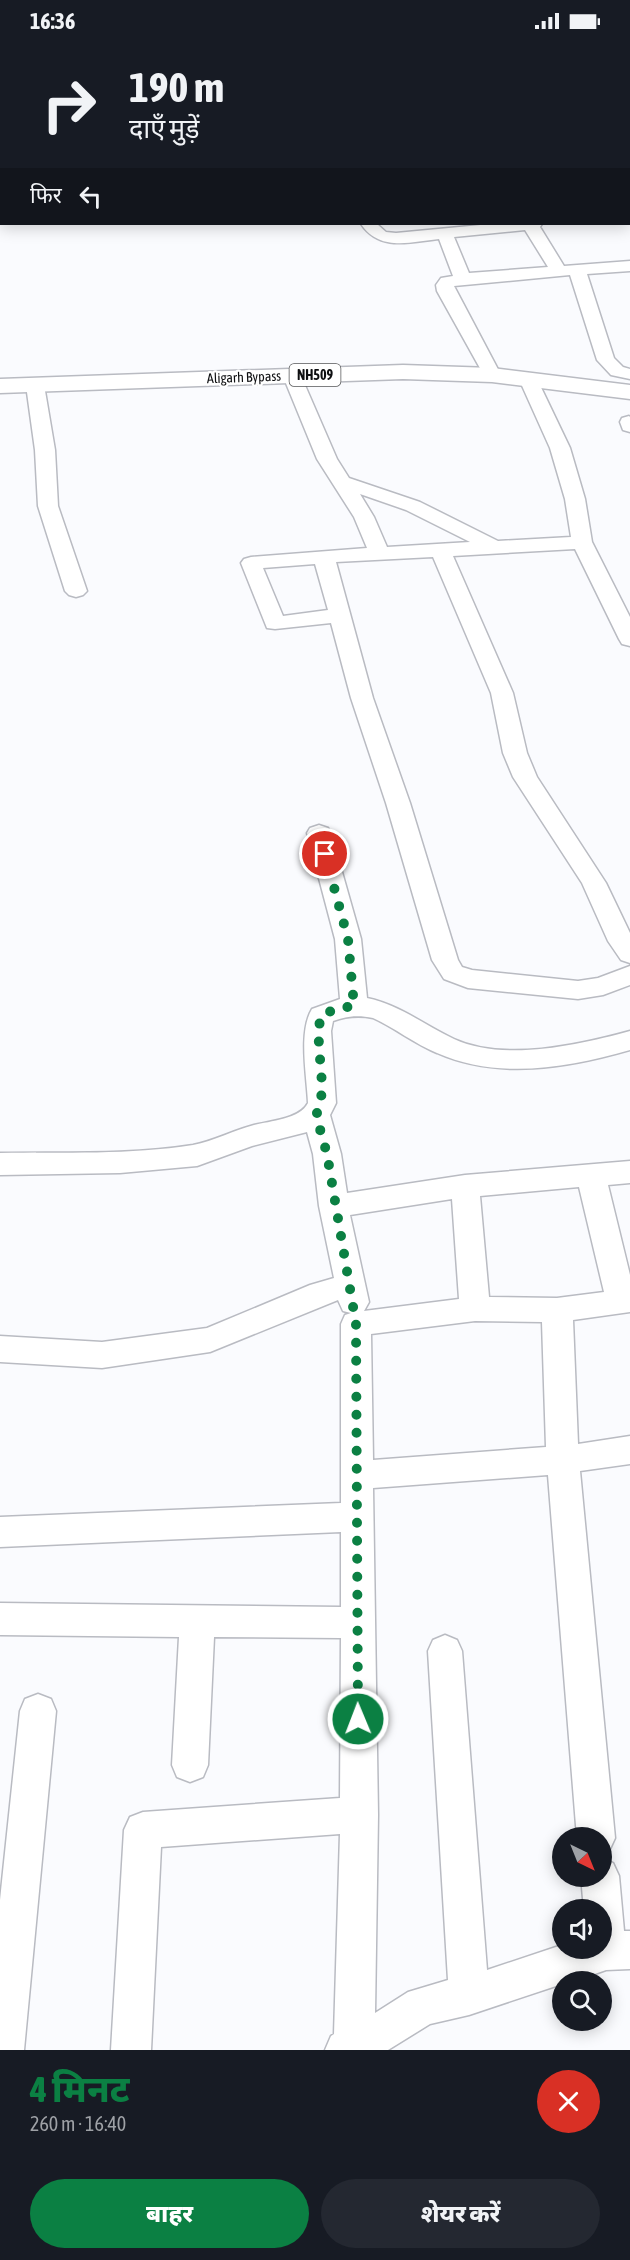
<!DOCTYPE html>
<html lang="hi">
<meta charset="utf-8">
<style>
:root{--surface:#171b24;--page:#242831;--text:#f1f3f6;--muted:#9ea1a6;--accent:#0b8043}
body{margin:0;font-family:"Asap Condensed","Noto Sans Devanagari",sans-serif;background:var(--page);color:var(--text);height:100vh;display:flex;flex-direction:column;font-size:22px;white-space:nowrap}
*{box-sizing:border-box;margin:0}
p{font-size:20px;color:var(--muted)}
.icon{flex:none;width:33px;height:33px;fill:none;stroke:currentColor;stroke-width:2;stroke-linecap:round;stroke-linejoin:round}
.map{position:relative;height:2008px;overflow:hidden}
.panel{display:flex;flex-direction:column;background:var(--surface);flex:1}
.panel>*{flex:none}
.guide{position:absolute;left:0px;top:0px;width:630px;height:183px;box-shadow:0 3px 15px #0003;background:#171b24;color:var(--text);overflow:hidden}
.needle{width:39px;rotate:137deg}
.tools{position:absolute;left:552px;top:1785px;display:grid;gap:12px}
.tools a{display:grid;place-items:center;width:60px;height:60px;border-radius:50%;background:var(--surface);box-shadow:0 3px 15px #0003;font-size:30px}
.pin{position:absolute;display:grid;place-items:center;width:51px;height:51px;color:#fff;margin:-26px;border:3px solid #fff;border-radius:50%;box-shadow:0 2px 6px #0007}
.me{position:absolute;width:66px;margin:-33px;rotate:359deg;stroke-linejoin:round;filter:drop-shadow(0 0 4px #0008)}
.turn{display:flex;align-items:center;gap:21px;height:126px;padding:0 30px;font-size:27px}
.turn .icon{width:78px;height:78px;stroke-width:2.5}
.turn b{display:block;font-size:42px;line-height:51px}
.then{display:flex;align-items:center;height:57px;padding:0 30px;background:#0003;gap:12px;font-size:22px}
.round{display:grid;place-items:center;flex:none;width:63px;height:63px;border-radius:32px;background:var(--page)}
.headline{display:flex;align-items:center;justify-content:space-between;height:102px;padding:0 30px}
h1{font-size:36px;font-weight:800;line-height:45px;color:var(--accent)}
.action{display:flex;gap:12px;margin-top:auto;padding:12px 30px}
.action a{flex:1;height:69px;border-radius:36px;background:var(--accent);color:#fff;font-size:24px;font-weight:800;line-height:69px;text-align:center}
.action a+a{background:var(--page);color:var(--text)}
.status{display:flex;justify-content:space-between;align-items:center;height:42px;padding:0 30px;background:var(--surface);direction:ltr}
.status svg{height:16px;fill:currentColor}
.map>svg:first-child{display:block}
</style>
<div class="status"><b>16:36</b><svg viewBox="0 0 49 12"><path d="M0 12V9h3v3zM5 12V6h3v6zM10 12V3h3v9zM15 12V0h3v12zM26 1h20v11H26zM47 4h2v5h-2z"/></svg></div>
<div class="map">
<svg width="630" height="2008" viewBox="0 0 630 2008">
<rect width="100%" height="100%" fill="#fafbfe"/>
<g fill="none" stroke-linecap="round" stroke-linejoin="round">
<g stroke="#b9bbc2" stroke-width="3">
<path id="minor" d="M144 0H158V2H144Z
M390 0H404V2H390Z
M478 0H492V2H478Z
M583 0H597L598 2H584Z
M628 6H630V14H628Z
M0 44H2L0 53Z
M628 44H630V52H628Z
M628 69H630V77H628Z
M361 182H377L386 190 396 191 491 182H542L540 185 564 224 630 219V229L587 232 614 316 623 325 630 327V337L611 333 597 318 570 233 454 244 501 333 498 337H486L437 249 436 243 441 236 453 234 439 197C410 200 380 210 361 182ZM525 188 548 225 469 231 454 195Z
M292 329 298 330 301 334 337 417 349 436 420 460 498 499 571 495 565 457 550 406 519 337 522 333H534L537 337 570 406 585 457 592 500 630 575V604L622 602 619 597 575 507 453 514 513 651 527 711 537 735 606 841 630 891V921L621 918 608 899 582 841 513 735 503 711 491 651 433 515 336 520 373 656 410 761 458 918 462 925 472 928 578 939 598 936 630 924V943L603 953 578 957 468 946 444 937 432 918 386 761 351 656 331 581 275 587 267 586 241 521 244 517 251 515 367 506 354 475 317 417 283 334 286 330ZM360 452 406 468 470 500 387 505 374 475ZM315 522 328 568 283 574 263 526Z
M35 337 42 339 44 343 55 408 58 464 87 549 83 553 76 555 69 553 65 549 38 464 35 408 26 343 28 339Z
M629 374 630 375V390L623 388 620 380 622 376Z
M319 783 328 786 331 791 361 897 367 956C400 963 424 983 454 997 504 1020 579 1003 630 989V1008C568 1026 498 1038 437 1011 415 1002 395 986 373 976 358 973 347 974 333 979L331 989 336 1061 330 1073 341 1112 347 1151 465 1133 630 1119V1141L608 1143 630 1233V1270L573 1278 578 1402 630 1394V1422L580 1429 615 1796 609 1809 602 1812V1796H577L548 1433 373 1446 378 1773 375 1971 408 1950 448 1938 428 1609 433 1598 445 1593 457 1598 462 1609 487 1928 562 1903V1906H602V1868H584L581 1834H602V1816L613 1821 619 1834 624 1889H630V1927L606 1928 572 1940H562V1942L469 1973 430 1982 388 2008H325L331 1994 334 1992 340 1792 161 1805 151 2008H111L124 1788 130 1775 143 1770 340 1756 341 1596 214 1595 208 1723 203 1735 190 1740 177 1735 172 1723 179 1595 0 1593V1561L341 1565V1490L0 1505V1475L341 1461V1282L345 1273 351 1271 343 1269 338 1258 210 1310 102 1326 0 1320V1294L102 1300 207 1286 310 1243 334 1236 319 1164 313 1112 307 1090 252 1104 197 1124 120 1131 0 1133V1111C64 1110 130 1113 193 1103 214 1099 234 1088 254 1083 270 1079 300 1077 308 1061 307 1035 298 990 312 967L340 957 335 897 307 791 310 786ZM579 1145 604 1250 557 1256 489 1255 480 1154ZM452 1157 459 1257 364 1269 369 1260 350 1173ZM475 1279 542 1280 546 1405 373 1418 371 1292Z
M38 1652 51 1657 56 1669 24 2008H0V1858L20 1669 25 1657Z"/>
</g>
<g stroke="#b9bbc2" stroke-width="3">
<path id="highway" d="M403 323 492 326 630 343V357L492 340 403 337 0 351V337Z"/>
</g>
<use href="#minor" fill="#fff" fill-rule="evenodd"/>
<use href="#highway" fill="#fff" fill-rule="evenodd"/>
</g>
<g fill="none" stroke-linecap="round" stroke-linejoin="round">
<path stroke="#0b8043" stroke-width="10" stroke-dasharray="0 18" d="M325 812 348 897 354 964 335 967 321 974C313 1005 330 1046 316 1073L327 1112 356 1282 358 1677"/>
</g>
<g text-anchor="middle" stroke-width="4.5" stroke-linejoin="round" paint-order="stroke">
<rect fill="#fff" stroke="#565758" stroke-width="1.5" x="289.5" y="322" width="51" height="22" rx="4.5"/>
<g font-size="14" font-weight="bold" fill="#0e0f11">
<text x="315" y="338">NH509</text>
</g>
<g font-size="14" fill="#0e0f11" stroke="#fff">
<text transform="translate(244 335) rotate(-2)" y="5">Aligarh Bypass</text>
</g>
</g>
</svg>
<div class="tools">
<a><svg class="needle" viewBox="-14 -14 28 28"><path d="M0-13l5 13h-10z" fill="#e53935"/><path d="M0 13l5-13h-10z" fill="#9ea1a6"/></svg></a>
<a><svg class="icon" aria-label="sound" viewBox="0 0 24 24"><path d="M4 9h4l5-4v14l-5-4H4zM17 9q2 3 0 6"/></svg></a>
<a><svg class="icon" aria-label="search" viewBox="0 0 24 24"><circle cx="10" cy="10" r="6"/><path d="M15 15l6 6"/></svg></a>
</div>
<div class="pin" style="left:325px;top:812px;background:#d93025"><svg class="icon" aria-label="arrive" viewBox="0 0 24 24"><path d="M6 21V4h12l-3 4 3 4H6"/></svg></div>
<svg class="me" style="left:358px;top:1677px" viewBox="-20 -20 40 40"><circle r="17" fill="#0b8043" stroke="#fff" stroke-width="3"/><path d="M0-11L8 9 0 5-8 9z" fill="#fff"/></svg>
<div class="guide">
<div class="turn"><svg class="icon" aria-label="right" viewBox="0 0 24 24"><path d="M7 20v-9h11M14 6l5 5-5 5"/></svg><div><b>190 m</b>दाएँ मुड़ें</div></div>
<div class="then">फिर<svg class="icon" aria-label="left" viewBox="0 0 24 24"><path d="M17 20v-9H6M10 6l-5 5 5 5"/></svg></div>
</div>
</div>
<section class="panel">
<div class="headline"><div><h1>4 मिनट</h1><p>260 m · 16:40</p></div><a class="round" style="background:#d93025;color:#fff"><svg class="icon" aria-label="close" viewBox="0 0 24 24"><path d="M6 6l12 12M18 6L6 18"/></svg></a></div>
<div class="action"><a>बाहर</a><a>शेयर करें</a></div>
</section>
